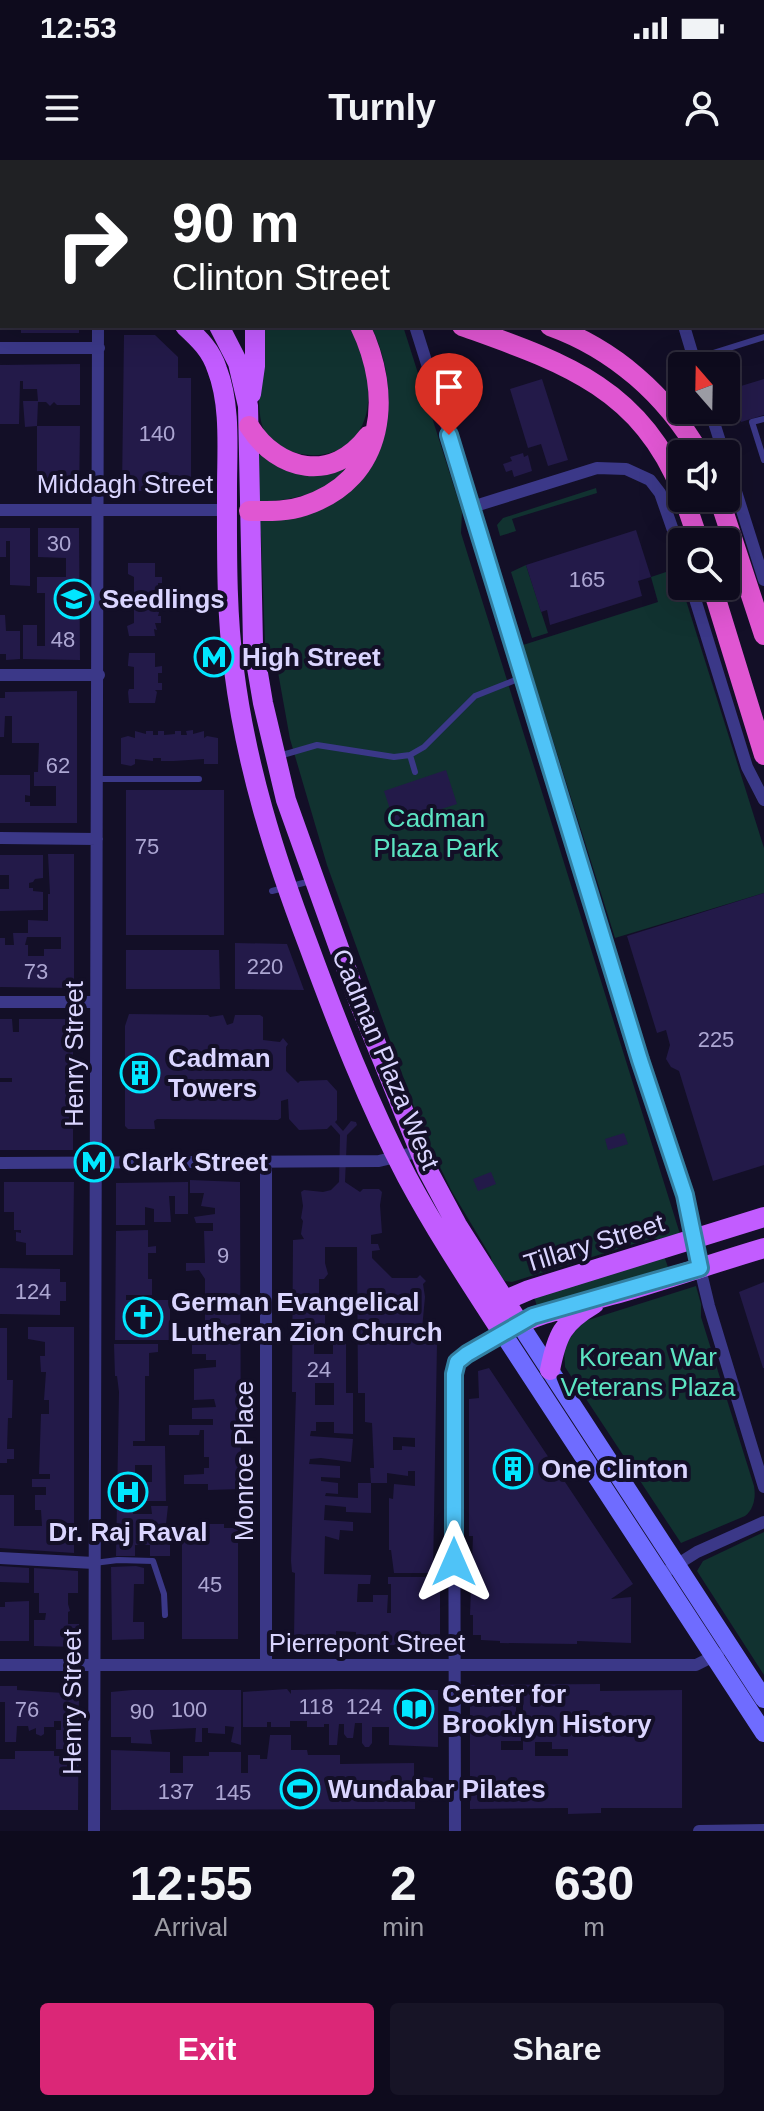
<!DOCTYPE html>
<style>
:root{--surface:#0e0b1d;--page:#171426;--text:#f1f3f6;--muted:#9b9ba4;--line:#2e2b3b;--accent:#db2777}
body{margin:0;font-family:Arial,sans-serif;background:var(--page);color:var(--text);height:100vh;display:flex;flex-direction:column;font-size:30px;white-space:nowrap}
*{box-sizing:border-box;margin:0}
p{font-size:26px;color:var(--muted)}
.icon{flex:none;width:44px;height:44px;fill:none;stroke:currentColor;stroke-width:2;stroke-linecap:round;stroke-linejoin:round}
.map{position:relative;height:1671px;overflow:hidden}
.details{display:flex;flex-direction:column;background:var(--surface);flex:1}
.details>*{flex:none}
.banner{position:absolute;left:0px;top:0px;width:764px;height:168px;box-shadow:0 8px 32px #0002,0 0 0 2px var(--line);background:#202124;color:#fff;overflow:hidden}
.needle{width:52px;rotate:340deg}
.buttons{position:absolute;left:668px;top:192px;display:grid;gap:16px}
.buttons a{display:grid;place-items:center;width:72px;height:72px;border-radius:8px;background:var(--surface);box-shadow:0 8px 32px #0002,0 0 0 2px var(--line);font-size:40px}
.pin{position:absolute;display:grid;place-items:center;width:68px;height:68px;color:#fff;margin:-82px -34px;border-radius:50% 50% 50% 0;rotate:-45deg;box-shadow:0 0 8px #0007}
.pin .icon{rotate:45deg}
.me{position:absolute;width:88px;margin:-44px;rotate:0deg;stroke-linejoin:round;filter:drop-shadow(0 0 6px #0008)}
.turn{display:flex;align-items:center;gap:28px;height:168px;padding:0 40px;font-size:36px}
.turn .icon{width:104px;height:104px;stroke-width:2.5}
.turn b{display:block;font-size:56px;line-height:68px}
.eta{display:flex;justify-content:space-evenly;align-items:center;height:136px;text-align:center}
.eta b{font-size:48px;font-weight:600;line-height:56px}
.cta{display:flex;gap:16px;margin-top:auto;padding:16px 40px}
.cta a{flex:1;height:92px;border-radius:8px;background:var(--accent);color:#fff;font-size:32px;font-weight:600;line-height:92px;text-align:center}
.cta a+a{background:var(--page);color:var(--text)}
.status{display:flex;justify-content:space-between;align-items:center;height:56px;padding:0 40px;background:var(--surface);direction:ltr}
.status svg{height:22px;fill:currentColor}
header{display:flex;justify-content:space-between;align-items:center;height:104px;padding:0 40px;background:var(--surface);font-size:36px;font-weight:600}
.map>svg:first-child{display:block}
</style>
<div class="status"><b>12:53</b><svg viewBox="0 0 49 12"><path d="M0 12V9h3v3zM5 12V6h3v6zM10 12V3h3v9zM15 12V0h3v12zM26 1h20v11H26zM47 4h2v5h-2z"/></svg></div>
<header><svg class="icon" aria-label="menu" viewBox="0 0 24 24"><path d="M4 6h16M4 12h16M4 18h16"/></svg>Turnly<svg class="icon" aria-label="person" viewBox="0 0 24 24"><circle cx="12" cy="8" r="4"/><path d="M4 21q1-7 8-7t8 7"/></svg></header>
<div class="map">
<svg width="764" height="1671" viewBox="0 0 764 1671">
<rect width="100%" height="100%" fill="#130f27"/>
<path fill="#113230" d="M260 166H349C361 187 371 218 368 243 364 287 326 305 287 290 276 286 266 278 262 265 256 245 260 190 260 166Z
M371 166H403L462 352 461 373 680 1074 661 1080 653 1078 512 1122 505 1121 493 1108 491 1097 451 1030 423 972 327 705 290 579 276 501 265 484 261 374 256 368 254 360 307 353 385 268C392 232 387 199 371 166Z
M258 295H260L346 308C325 335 291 340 259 342Z
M596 328 597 333 512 359 516 371 500 376 497 365 503 358Z
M526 405 548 473 532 478 511 412Z
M669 411 677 436 684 434 764 688V733L615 778 523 485 658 442 651 417Z
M664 1096 668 1107 537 1147 534 1136Z
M696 1126 701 1144V1157L754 1326C756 1337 754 1349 745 1356L681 1383 565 1207 564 1186 582 1162Z
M764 1372V1515L697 1411 703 1401Z"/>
<path fill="#231a49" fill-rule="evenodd" d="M21 166H79V173H21Z
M124 175H155L178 197V218H191V331H130V328H122Z
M80 204V245H57L54 242 50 246 46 242H38L37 266 25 267 23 241H38L37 229H23V221H20L19 264H0V205Z
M542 219 568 300 548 306 541 284 528 288 510 229Z
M764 219V255L741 262 731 229Z
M37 266H80L79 335H37Z
M523 293 524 297 528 295 532 311 514 317 512 310 506 312 503 304 512 301 510 297Z
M0 368H30V426L10 425V381H6V397H0Z
M38 368H79L80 500 23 499V465H37V486H45V433H37V417H66V398L38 397Z
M636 370 651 417 638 421 642 436 550 465 547 450 541 452 526 405Z
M128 403H155V417H162V423H158V428H162V435L158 434V445H161L158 456H161V463H155L157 470 154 469 155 476H129L127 466 134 463V417L128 414Z
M0 455H5L6 471H20V499L6 500V494H0Z
M129 493H155V507L162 506V513H158V523H162V530H155L157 532 155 543H129L128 532 129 529H134V507L128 506V504Z
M77 531V663H0V615H30V636L25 635V642H30V646H56V626H34V612H38L39 583H12V556H5L4 577H0V538H5V532Z
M193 570V574L204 571V578L207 576 218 578V604H204V599L174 601H161V598H153V601L135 599V604L131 606 121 604V578L128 576 135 578V571L146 574V571H153V575H158V571H164V575L175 574V571H181V575H187L186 571Z
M446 610 457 644 395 664 384 631Z
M126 630H224V775H126Z
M48 694H74V828L0 827V778H5V785H14L13 773H28V760L48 761V734H50ZM27 777H61V789H44V796H28V785H25Z
M0 695H43V718L35 719 33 722 29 723V728H33V731L43 732V750L0 751V729H9V715H0Z
M764 733V1005L713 1021 679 911 671 907 666 899 670 885 666 870 657 873 627 776Z
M235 783 287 784 304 830 235 829Z
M126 790H219L220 829H126Z
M129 854 208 855 210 857 223 855 227 865 233 863 235 855H260L263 857V880L280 882 283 878 288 884 286 887V911L298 923 300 921 327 920 337 931V960L335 962 343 971 351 961 356 962 357 965 347 975 345 1022 360 1032 363 1029H379L382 1032 380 1045 382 1073 371 1075V1084H378L380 1090 372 1091V1098L392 1118H417L420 1115 426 1121 423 1124 425 1137 422 1169 423 1173 437 1183 433 1413H394L391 1390H389V1338L393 1339 394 1324 415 1326V1311H408V1316L387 1313V1323H371L370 1308H374L372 1263 365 1262V1233H358L357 1087H325V1103L328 1114 324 1119H319V1135H311V1144H329V1135H347V1151H325V1184H314V1194H333V1184H346V1233H353V1274L334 1273V1262H316V1271H311L310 1276 353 1279 351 1302 321 1298 310 1299 309 1304 340 1306V1318L321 1317V1321L338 1323V1334L326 1333 325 1336 358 1338V1323H371V1353L346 1352V1347L325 1345 324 1360 353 1362V1371L340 1370 339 1380 325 1376 324 1414 371 1415 370 1424H358L357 1442H373V1435H388L387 1453H391V1424H388V1417H440V1485H387V1477H356V1472L336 1471V1479L294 1478 295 1413 292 1412 291 1401 296 1232H292L293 1080 304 1079 301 1074 303 1061 301 1058 303 1046 301 1032 304 1030 323 1032 331 1030 339 1022 340 975 331 965 327 969 299 970 289 959 288 939 281 941V958L278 960 157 959 154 961 155 969H128L125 966V866ZM315 1223H334V1245H315ZM393 1277 415 1278V1287L402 1286V1290H393Z
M0 859H12L13 872H19V859H73V990H0V922H12V918H0Z
M624 973 628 984 608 990 605 979Z
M491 1012 496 1024 478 1031 473 1019Z
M190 1020 240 1022 241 1329 208 1330V1324H184V1315L204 1314V1308H209V1297H204V1270H200L199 1275H169V1265H213V1259H192V1248L216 1247 214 1239 194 1240V1209L216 1207V1200H206V1194H192V1185L215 1184V1175H208V1168H205V1119L199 1110 186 1111V1103H205L204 1071H213V1063H196L194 1057 215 1054V1048L201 1046 204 1033H190Z
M4 1022H74L73 1095H26V1083L16 1081V1072L21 1073V1070H14V1052H4Z
M188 1022V1054H175V1036H169L171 1062H154V1049L145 1047V1065H116V1023Z
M148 1070V1087L156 1086V1093H148V1119H152V1135H126V1140H170V1180H115L116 1071Z
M0 1108 60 1109V1122H66V1141H60V1155L0 1154Z
M764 1122V1208H763L739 1132Z
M28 1167H74V1393L0 1388V1335H14V1366H42L41 1350H35V1335H46V1327H32V1319H50V1314H39L41 1254H49V1240H44L46 1212H41L40 1196H45V1182L28 1179Z
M0 1168H7V1220H13L12 1258H8L7 1289H14V1299H7V1303H0Z
M114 1184H158V1192L149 1193V1216H145V1281H133V1286H165L166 1341H135L133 1354H152L151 1346H168L166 1364H170V1396H150V1385H135V1396H116L119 1232 117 1216H115ZM135 1305H152V1322H135Z
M489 1208 633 1424 611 1439 631 1437V1483L577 1481V1484L500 1483V1481L481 1480V1475H473V1455H470L473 1376H469V1239L479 1238 478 1211Z
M186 1364H224V1368H238V1479H182V1369H186Z
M0 1406 29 1408V1423L0 1422Z
M136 1406 144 1408V1424H134L133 1462H144V1479L112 1480 111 1407Z
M34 1408 78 1411V1433H68V1444L70 1451 68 1452V1464H79V1487L34 1486V1460H45L46 1453H39V1433H34Z
M29 1441V1481H0V1447H5V1442Z
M600 1524V1531L682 1530V1648H601V1653L568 1654V1648L470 1649V1525ZM523 1540V1590H501V1581H521V1569H516V1541ZM535 1582H552V1589H568V1596H535Z
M0 1526H17V1530L79 1534 78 1650H0V1599H15V1591H54V1596H67V1589H56V1570H61V1561H54V1567H44V1574L41 1576 36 1574V1568L29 1571 28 1566H17L16 1582H5V1542H0Z
M287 1529 291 1534V1530L339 1529 438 1530V1587L389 1585V1567H372V1583L369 1587H365L362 1583V1563H355L353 1578H347L344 1574V1564H339L337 1585H329V1564H324V1567H307V1561H290V1567H271V1562H267V1567H243V1532Z
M132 1530H241V1585L231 1582 234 1567 225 1566V1574L208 1573V1568H202V1582H195L196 1568 150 1570 152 1584 131 1583V1577H111V1532Z
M270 1575H291V1590H307L308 1595H340V1604L414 1603V1616L433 1618V1635L431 1638 429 1635 415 1636V1649L111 1650V1590L170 1592V1613H183V1596H209V1592H241V1613H248V1595H260V1599H267Z"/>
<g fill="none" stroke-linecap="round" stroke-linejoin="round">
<path stroke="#3b3888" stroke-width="6" d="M239 0 242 2
M325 0 326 2
M694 199 764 177
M764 259 752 262 764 300
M472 348 640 900 685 1035 692 1057V1076
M410 595 415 612
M279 596 317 585 394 597 410 595 424 587 475 536 523 517
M98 619H199
M272 731 311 721
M94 1403 118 1400 153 1401 164 1434 165 1455"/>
<path stroke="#3b3888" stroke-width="12" d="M739 0 740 2
M762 74 764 80
M762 123 764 122
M415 166 472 347 597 308 626 309 650 320 660 333 682 396
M684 166 696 206
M0 188H99
M710 250 724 294
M726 300 764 420
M0 350H227
M691 426 747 607 764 640
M0 515H99
M0 678 97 679
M0 842H96
M266 1002V1504
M0 1003 379 1001 421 991
M693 1079 709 1146 764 1327
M0 1398 94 1403
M670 1409 697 1392 764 1362
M0 1505H696L718 1494
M94 1671 98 166
M455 1671 454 1214 461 1198 502 1172
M699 1671 764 1670"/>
<path stroke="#3b3888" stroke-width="16" d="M363 0 364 2
M560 0 561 2"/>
<path stroke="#6f6cff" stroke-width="18" d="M604 2 611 0
M519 1163 764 1539
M502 1172 764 1573"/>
<path stroke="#c25cff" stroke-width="20" d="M0 35 2 36
M0 64 2 65
M185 166C199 179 211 190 217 209 231 245 227 290 227 329 227 389 226 451 234 510 246 605 274 695 308 784 337 863 368 943 407 1017 436 1071 469 1121 502 1172 537 1153 573 1146 612 1135 663 1121 713 1103 764 1088
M219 166 238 203 248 246 253 484 263 543 286 640 354 830 427 1009 457 1065 519 1163
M251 234 255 206V166
M494 1145 529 1130 764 1057
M550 1210C557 1175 562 1163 594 1144"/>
<path stroke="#e056d2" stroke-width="20" d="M81 0 85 2
M178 0 182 2
M762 96H764
M462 166C559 201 640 226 682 332
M550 166C614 189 666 235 700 294
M249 266C278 312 333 323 368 276
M684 338 699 382
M719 338 764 475
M249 351C268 351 286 352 304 346 387 319 393 234 360 166
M712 426 764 595"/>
<path stroke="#ff50a4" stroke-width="22" d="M533 0 534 2"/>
</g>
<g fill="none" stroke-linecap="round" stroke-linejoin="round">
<g stroke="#337fa1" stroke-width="20">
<path id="route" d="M449 275 640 900 685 1035 700 1108 533 1156 467 1194 457 1202 454 1214V1402"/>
</g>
<use href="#route" stroke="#4fc3f7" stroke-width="14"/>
</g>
<defs>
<g id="school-ring" transform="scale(2)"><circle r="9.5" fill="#130f27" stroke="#01e6ff" stroke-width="1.5"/><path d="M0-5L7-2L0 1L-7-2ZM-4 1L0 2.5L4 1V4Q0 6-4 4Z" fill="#01e6ff"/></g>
<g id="metro-ring" transform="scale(2)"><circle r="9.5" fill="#130f27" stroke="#01e6ff" stroke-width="1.5"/><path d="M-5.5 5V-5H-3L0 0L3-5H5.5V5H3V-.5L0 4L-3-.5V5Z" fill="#01e6ff"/></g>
<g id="building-ring" transform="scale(2)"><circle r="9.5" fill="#130f27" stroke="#01e6ff" stroke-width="1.5"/><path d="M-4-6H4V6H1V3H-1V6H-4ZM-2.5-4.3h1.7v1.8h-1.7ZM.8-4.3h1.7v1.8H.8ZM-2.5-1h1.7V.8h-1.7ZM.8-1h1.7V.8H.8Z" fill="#01e6ff"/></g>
<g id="church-ring" transform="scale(2)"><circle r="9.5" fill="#130f27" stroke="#01e6ff" stroke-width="1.5"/><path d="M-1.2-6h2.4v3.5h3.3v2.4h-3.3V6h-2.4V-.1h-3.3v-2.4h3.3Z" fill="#01e6ff"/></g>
<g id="hospital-ring" transform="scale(2)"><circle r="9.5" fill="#130f27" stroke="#01e6ff" stroke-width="1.5"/><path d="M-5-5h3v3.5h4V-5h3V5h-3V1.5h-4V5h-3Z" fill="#01e6ff"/></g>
<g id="library-ring" transform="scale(2)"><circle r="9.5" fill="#130f27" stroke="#01e6ff" stroke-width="1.5"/><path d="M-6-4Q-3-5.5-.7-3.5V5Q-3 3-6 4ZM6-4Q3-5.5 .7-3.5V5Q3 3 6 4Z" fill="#01e6ff"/></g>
<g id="stadium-ring" transform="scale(2)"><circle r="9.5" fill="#130f27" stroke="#01e6ff" stroke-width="1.5"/><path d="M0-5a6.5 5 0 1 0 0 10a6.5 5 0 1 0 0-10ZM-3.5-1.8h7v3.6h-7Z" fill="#01e6ff"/></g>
</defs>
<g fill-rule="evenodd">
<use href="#school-ring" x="74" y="439"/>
<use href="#metro-ring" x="214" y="497"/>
<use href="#building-ring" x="140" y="913"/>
<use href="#metro-ring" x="94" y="1002"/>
<use href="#church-ring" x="143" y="1157"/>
<use href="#building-ring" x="513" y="1309"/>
<use href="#hospital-ring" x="128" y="1332"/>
<use href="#library-ring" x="414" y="1549"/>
<use href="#stadium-ring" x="300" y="1629"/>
</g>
<g text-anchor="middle" stroke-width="8" stroke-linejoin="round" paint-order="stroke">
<g font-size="22" fill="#aca6d2">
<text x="157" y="281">140</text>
<text x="59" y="391">30</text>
<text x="587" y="427">165</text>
<text x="63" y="487">48</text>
<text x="58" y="613">62</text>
<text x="147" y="694">75</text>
<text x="265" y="814">220</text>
<text x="36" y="819">73</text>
<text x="716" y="887">225</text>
<text x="223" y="1103">9</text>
<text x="33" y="1139">124</text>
<text x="319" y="1217">24</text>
<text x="210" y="1432">45</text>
<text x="316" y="1554">118</text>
<text x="364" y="1554">124</text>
<text x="27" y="1557">76</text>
<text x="189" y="1557">100</text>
<text x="142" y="1559">90</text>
<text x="176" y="1639">137</text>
<text x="233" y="1640">145</text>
</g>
<g font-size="26" fill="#dad5ff" stroke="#130f27">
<text x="125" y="333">Middagh Street</text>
<text transform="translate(74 894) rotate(-90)" y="9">Henry Street</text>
<text transform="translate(386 899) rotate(67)" y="9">Cadman Plaza West</text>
<text transform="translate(594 1083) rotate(-17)" y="9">Tillary Street</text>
<text transform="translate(244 1301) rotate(-90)" y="9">Monroe Place</text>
<text x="367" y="1492">Pierrepont Street</text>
<text transform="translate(72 1542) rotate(-90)" y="9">Henry Street</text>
</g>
<g font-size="26" font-weight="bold" fill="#dad5ff" stroke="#130f27" text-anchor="start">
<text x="102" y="448">Seedlings</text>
<text x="242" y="506">High Street</text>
<text x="168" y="907">Cadman<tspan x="168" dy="30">Towers</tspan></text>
<text x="122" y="1011">Clark Street</text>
<text x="171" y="1151">German Evangelical<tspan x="171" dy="30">Lutheran Zion Church</tspan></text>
<text x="541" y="1318">One Clinton</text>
<text x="128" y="1381" text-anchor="middle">Dr. Raj Raval</text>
<text x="442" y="1543">Center for<tspan x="442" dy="30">Brooklyn History</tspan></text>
<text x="328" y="1638">Wundabar Pilates</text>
</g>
<g font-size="26" fill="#5ce4c2" stroke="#130f27">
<text x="436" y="667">Cadman<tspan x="436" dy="30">Plaza Park</tspan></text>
<text x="648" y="1206">Korean War<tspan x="648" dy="30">Veterans Plaza</tspan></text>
</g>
</g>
</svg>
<div class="buttons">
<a><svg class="needle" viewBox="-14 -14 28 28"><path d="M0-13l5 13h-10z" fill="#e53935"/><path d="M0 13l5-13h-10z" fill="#9b9ba4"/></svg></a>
<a><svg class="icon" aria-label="sound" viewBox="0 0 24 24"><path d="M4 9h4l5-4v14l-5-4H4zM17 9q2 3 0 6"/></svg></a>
<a><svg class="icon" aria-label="search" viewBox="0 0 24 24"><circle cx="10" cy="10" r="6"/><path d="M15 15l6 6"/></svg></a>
</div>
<div class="pin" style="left:449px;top:275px;background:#d93025"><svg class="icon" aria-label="arrive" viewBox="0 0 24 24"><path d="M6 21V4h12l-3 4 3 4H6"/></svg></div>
<svg class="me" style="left:454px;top:1402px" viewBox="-20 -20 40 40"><path d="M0-17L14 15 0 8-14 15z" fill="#4fc3f7" stroke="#fff" stroke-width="4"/></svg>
<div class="banner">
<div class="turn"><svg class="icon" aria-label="right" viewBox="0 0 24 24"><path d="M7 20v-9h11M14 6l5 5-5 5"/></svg><div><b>90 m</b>Clinton Street</div></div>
</div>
</div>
<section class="details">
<div class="eta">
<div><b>12:55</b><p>Arrival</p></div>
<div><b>2</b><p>min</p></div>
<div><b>630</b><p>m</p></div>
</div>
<div class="cta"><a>Exit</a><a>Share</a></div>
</section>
